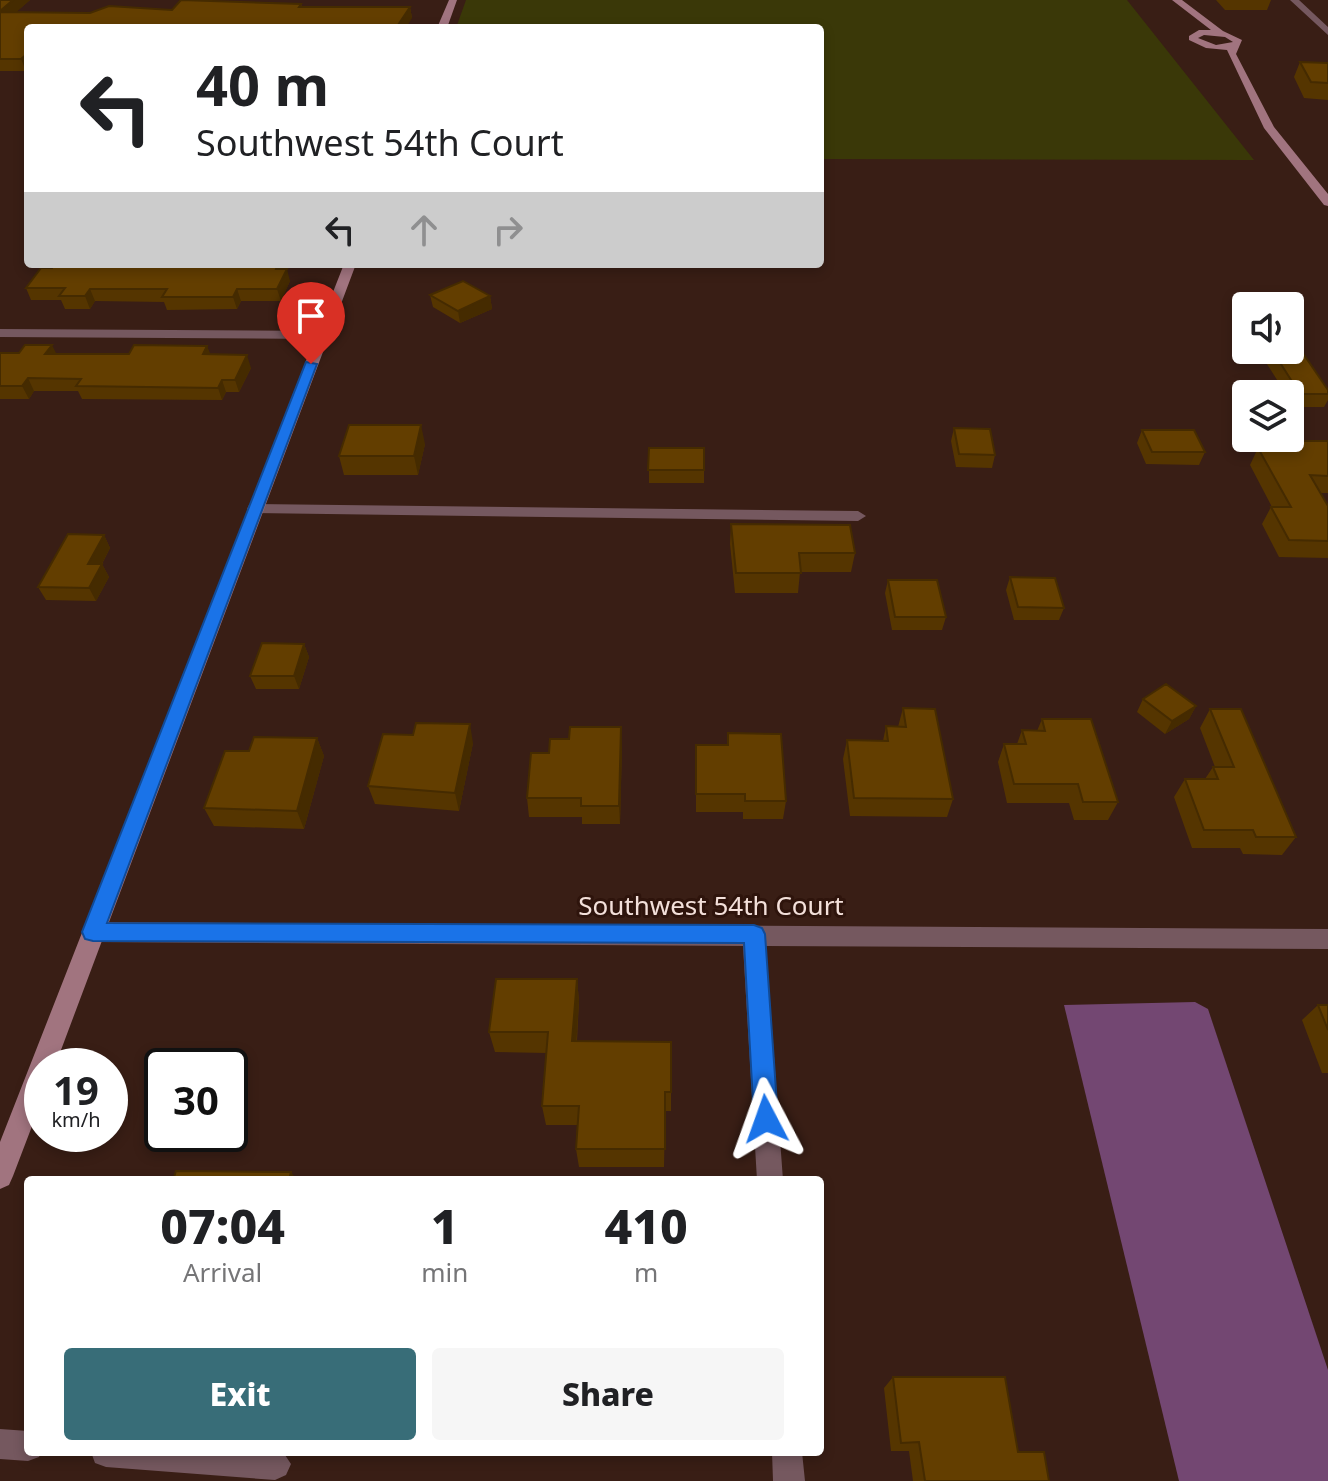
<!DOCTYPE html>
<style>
:root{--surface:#fff;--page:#f6f6f6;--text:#202124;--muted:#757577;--accent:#386d78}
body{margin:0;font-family:"Noto Sans",sans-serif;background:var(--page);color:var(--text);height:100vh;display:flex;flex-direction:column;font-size:30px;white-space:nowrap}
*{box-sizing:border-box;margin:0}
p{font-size:26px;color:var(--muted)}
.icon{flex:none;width:44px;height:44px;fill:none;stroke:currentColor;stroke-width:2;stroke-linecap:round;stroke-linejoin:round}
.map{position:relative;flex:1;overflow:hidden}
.drawer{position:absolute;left:24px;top:1176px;width:800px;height:280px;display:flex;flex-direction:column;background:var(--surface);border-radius:8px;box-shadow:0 4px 12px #0003}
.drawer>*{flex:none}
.banner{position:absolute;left:24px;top:24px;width:800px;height:244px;border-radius:8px;box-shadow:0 4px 12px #0003;background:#fff;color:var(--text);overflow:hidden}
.fabs{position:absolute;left:1232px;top:292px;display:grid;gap:16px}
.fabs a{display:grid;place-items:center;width:72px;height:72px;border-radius:8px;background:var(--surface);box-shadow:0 4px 12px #0003;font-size:40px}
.speed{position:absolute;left:24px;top:1048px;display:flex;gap:16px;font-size:40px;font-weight:700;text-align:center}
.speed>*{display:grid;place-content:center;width:104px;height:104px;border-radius:50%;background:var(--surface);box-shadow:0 4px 12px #0003;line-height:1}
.speed small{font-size:20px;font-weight:400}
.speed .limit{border:4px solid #111;border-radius:12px;background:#fff;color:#111}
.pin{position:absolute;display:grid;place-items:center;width:68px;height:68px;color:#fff;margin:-82px -34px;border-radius:50% 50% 50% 0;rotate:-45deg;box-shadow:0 0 8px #0007}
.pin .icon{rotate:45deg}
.me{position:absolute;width:88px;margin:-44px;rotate:356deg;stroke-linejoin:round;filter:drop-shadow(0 0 6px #0008)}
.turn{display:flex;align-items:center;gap:28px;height:168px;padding:0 40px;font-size:36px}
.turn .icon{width:104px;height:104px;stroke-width:2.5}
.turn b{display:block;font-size:56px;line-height:68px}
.lanes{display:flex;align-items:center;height:76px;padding:0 40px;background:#0003;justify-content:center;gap:40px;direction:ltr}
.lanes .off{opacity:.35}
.eta{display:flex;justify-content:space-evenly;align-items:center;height:136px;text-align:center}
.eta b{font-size:48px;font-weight:800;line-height:56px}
.action{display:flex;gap:16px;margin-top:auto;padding:16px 40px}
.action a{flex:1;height:92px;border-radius:8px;background:var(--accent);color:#fff;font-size:32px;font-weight:800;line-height:92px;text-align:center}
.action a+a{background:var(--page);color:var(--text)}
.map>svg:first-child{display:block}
</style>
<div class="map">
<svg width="1328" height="1481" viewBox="0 0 1328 1481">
<rect width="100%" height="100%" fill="#391e15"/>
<path fill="#3a3808" d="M466 0H1127L1254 160 820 159V28H456Z"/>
<path fill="#734772" d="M1195 1002 1208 1009 1328 1370V1481H1179L1064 1005Z"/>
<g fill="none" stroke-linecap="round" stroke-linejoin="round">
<path fill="#75585f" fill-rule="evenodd" d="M1290 0H1299L1328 27V35Z
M0 329 322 331 329 335 322 339 0 337Z
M255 504 858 511 866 516 858 521 249 513 247 509 249 505Z
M93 922 1328 929V949L766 946 783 1180H757L743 946 93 942 85 939 82 932 85 925Z
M0 1429 28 1431V1452H41L39 1457 28 1461 0 1459Z
M91 1452H283L291 1464 286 1475 275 1480 106 1467 95 1463Z
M772 1452H802L805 1481H773Z"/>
<path fill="#a1747f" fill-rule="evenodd" d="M449 0H457L447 28H437Z
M1172 0H1182L1223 31 1242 40 1236 54 1274 127 1328 194V206L1324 205 1264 128 1227 50 1206 48 1189 40V36L1199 30H1211ZM1204 35 1225 37 1233 42 1216 45 1198 38Z
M344 264H356L55 1066H42V1100L13 1176 9 1185 0 1189V1142Z"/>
</g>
<path fill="#553500" d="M0 0H30L16 12 90 13 301 4 302 7H410L412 18 28 28V69L26 71H0Z
M1216 0H1271L1267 10H1225Z
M1300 62 1328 63V100L1304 98 1294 77Z
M279 264 281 269 290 281 281 301H241L237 309 167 310 164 302 95 301 90 309H65L61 300H31L26 288Z
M430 295 490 296 492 309 460 323 433 307Z
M207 346 210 355 251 368 239 392H226L222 400 82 399 78 391H34L29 399H0V353L129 354Z
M1270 350H1290L1328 390V400L1324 407H1294L1290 401V394H1286L1265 361Z
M954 428 995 455 992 468 956 467 951 441Z
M1142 430 1205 452 1199 465 1146 464 1137 443Z
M1289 441H1328V493H1320L1328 506V558L1279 557 1262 524 1271 507H1272L1250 465 1258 448H1285Z
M425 444 418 475H344L339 456Z
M649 448 704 470V483H649Z
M731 524 855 553 851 572H800L798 593H735L730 544Z
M104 535 110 548 102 564 109 577 96 601 46 600 38 587Z
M1010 577 1064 608 1059 620H1014L1006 590Z
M888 580 946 617 942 630H892L885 593Z
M304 644 309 657 299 689H256L250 676Z
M1143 699 1196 706 1189 719 1165 734 1137 712Z
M903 708 953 799 947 817 850 816 843 759 847 740 883 741 886 726 898 727Z
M1210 709 1296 837 1282 855 1243 854 1240 848H1192L1174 797 1185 779H1205L1213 767H1215L1200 728Z
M1042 719 1118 802 1108 820H1074L1069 803H1007L998 762 1004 744H1017L1022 730 1037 731Z
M728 733 786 801 783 819H743V812H696V745H727Z
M317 738 324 756 304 829 214 826 204 808 249 751Z
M473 743 459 811 375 804 368 786Z
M622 746 620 824H582V817H529L527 798 549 753Z
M577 979 579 1001 577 1041 671 1042V1111H665L664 1167H579L576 1149 577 1125H546L542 1106 547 1053 495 1052 489 1032Z
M1318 1005H1328V1073H1322L1302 1020Z
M893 1377 1018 1452 1049 1481H913L909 1451H891L884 1388Z"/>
<path fill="#452b00" d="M13 0H30L4 23 0 11Z
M410 7 412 18 406 28H396Z
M28 53V69L26 71 21 59Z
M287 269 290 281 281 301 277 289Z
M90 289 95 301 90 309 85 296Z
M237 289 241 301 237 309 233 297Z
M490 296 492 309 460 323 458 311Z
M52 345 58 357 45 354Z
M207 346 212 358 203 354Z
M247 355 251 368 239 392 235 380Z
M28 378 34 391 29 399 22 386Z
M222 380 226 392 222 400 218 388Z
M421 425 425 444 418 475 414 456Z
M104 535 110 548 95 577 88 564Z
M102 564 109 577 96 601 89 588Z
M304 644 309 657 299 689 294 676Z
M1196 706 1189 719 1165 734 1172 721Z
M470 724 473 743 459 811 455 793Z
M621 727 622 746 620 824 619 806Z
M317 738 324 756 304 829 297 811Z
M577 979 579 1001 575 1062 572 1041Z
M291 1172 297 1180H289Z"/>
<path fill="#633e00" stroke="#452b00" stroke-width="2" d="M0 0H13L0 11Z
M181 0 301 4 299 7H410L396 28H28V53L21 59H0V12L90 13 109 6 172 10Z
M1300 62 1328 63V83L1311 82Z
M54 264H278L276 269H287L277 289H237L233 297H162L167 289H90L85 296H59L65 288H26L41 268H52Z
M463 281 490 296 458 311 430 295Z
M25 345H52L45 354H129L134 345 207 346 203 354 247 355 235 380H222L218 388 76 386 81 379 28 378 22 386H0V353H19Z
M1290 349H1300L1328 390V394H1300L1272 350H1290Z
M349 425H421L414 456H339Z
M954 428 990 429 995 455 959 454Z
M1142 430H1194L1205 452H1152Z
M1289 441H1328V476L1310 475 1328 506V541L1289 540 1271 507H1291L1258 448H1293Z
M649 448H704V470H648Z
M731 524 850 525 855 553H799L801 573H736Z
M68 534 104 535 88 564H102L89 588 38 587Z
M1010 577 1055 578 1064 608 1018 607Z
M888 580H937L946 617H895Z
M262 643 304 644 294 676H250Z
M1166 684 1196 706 1172 721 1143 699Z
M903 708 935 709 953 799 854 798 847 740 888 741 886 726 906 727Z
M1210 709H1241L1296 837H1256L1253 830H1204L1185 779H1218L1213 767H1234Z
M1042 719H1091L1118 802H1083L1078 784H1014L1004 744H1026L1022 730 1045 731Z
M416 723 470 724 455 793 368 786 383 734 413 735Z
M570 727H621L619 806H581V798H527L531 753H549L550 739H569Z
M728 733 781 734 786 801H745V794H696V745H728Z
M254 737 317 738 297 811 204 808 225 751H249Z
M496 979H577L572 1041 671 1042V1092H665V1149H576L579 1106H542L548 1032H489Z
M1318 1005H1328V1030Z
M176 1171 291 1172 289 1180H173Z
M893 1377H1005L1018 1452H1044L1049 1481H925L919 1442 901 1443Z"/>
<path fill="#1a73e8" stroke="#114b97" stroke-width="2" d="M306 362 317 364 107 923 754 925 762 928 765 934 778 1119 774 1127 766 1130 758 1127 754 1119 744 943 93 941 85 939 82 932Z"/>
<g text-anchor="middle" stroke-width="6" stroke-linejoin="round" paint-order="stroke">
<g font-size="26" fill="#f3e0da" stroke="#2e140c">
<text x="711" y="915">Southwest 54th Court</text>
</g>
</g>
</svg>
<div class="fabs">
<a><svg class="icon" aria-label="sound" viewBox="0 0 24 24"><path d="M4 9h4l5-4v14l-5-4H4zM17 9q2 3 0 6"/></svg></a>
<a><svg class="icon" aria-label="layers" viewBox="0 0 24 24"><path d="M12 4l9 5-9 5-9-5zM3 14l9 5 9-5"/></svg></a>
</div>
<div class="speed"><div>19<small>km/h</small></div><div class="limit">30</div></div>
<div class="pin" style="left:311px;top:364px;background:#d93025"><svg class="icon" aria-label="arrive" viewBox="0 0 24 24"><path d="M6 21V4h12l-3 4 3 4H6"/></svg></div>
<svg class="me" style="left:766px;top:1119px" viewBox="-20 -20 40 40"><path d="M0-17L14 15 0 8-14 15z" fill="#1a73e8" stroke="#fff" stroke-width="4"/></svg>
<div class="banner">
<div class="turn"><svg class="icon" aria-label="left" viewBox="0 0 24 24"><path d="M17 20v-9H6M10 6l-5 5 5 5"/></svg><div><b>40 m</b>Southwest 54th Court</div></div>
<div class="lanes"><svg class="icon" aria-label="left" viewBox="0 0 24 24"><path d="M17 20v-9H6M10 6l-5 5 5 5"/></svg><svg class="icon off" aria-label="ahead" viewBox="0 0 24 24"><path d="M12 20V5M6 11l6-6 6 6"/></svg><svg class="icon off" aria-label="right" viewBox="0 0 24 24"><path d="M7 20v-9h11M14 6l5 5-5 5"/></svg></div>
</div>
<section class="drawer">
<div class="eta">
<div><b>07:04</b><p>Arrival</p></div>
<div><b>1</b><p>min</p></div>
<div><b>410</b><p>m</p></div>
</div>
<div class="action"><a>Exit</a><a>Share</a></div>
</section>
</div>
